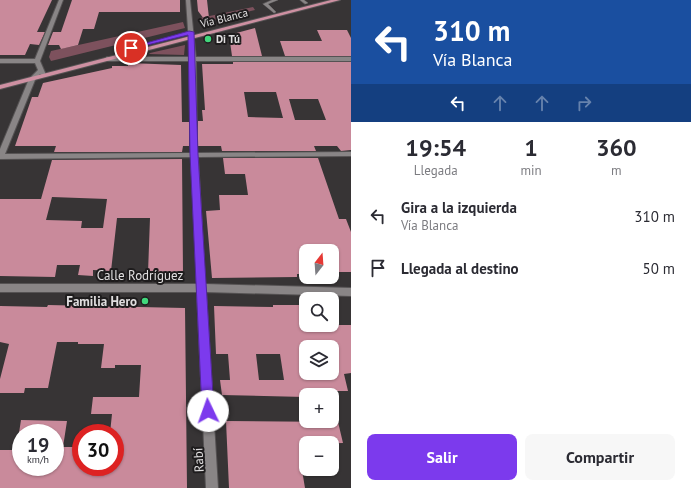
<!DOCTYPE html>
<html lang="es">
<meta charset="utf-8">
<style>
:root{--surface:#fff;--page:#f7f7f7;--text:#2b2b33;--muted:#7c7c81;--accent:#7c3aed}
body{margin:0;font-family:"PT Sans",sans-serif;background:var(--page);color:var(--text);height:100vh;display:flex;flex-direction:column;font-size:15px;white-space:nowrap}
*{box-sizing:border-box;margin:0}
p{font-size:13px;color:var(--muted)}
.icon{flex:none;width:22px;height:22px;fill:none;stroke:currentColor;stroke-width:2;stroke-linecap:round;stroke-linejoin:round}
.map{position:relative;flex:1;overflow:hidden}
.sheet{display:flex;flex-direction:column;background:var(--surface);width:340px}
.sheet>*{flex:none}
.banner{background:#1a4fa0;color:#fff;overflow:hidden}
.needle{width:26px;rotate:17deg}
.buttons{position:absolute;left:299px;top:244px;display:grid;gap:8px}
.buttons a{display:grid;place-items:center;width:40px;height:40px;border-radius:8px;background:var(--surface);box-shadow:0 1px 3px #0004;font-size:20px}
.speed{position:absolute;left:12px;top:424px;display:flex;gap:8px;font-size:20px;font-weight:700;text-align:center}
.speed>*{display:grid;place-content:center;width:52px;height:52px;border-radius:50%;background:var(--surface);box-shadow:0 1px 3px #0004;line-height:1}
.speed small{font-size:10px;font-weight:400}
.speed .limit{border:6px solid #d22;background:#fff;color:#111}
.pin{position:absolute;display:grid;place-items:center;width:34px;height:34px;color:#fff;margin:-17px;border:2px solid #fff;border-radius:50%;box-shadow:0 1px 4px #0007}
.me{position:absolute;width:44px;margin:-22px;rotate:357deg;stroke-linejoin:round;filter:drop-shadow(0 0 3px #0008)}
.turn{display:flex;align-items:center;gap:14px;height:84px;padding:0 16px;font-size:18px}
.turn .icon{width:52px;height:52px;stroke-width:2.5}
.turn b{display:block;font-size:28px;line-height:34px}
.lanes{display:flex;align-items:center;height:38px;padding:0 16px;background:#0003;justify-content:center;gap:20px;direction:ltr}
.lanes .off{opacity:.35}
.eta{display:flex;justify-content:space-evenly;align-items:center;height:68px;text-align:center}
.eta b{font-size:24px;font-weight:600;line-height:28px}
.cta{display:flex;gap:8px;margin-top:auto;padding:8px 16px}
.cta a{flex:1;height:46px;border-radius:8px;background:var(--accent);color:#fff;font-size:16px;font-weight:600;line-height:46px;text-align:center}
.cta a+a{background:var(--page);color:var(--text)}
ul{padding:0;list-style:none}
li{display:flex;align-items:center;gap:12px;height:52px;padding:0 16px}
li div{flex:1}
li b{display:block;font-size:15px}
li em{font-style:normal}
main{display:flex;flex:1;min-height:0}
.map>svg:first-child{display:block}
</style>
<main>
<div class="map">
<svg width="351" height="488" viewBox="0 0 351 488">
<rect width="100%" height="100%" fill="#373435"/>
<path fill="#7d515d" d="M253 7 255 10 201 23 200 18Z
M183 22 185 28 51 61 49 57 51 51Z
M185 45 184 55 149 54 150 53Z"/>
<path fill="#c98a9b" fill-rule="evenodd" d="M0 0H52L37 32H45L39 45 30 44 25 55H0Z
M72 0H180V12H99L94 29H83L78 45 61 49 59 45H48L53 32H61Z
M197 0H207L210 27 198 11Z
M255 28 262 56H232L229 35Z
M317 30H347L351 38V56H285L280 41H322Z
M233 62H351V150L341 151 337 146H314L316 151H222L221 146H198V121H203L202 110H205L202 64H233ZM244 92H276L283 118 248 117ZM289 99H318L326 120H295Z
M128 63 181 65 182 122H189V146H183L182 152H54L56 146H15L32 97H38L43 83 112 68V66H128Z
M223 158H318L339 219H346L351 232V272H332V251H306V274H297V277L212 278 206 211 220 210 219 195H248L245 174H225Z
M182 159 183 273H148L150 218H117L111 271 93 270V276L78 275 80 265H57L55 277 0 276V199H41L52 160ZM52 197 107 199 103 228H81L82 221 46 220Z
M48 305 185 308 187 488H0V450H21V467H55V433H19L21 420 67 421 63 447H81V467H115V433H110L112 414H91L93 397H139L141 365H115V368H101L104 344H78V342H57L48 388H25L24 393H0V379L9 344 0 342V306L47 307Z
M273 305H306V325H351V373L344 374 348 391H327L328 395H306L305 397 222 395 220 380H230L228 354H216L214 306 273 307ZM306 347H332V373H306ZM256 354H280L284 380H259Z
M226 421 338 422 343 443 304 444 306 464H301L305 488H229Z"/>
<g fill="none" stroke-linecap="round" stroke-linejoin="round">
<g stroke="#555253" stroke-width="1">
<path id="service" d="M272 0H278L268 4 276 12 274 13 263 4Z
M300 0H304L308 3 305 4Z"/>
</g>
<g stroke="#555253" stroke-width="2">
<path id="minor" d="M59 0H63L40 61 46 75 43 77 40 74 35 80 5 154 191 153 190 59 186 0H190L196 59 197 153 351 152V156L198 157 205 284 351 288V296L206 292 218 488H206L197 292H0V284H197L191 157 0 159V149L29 79 38 70 35 63H0V59H35Z"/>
</g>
<g stroke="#555253" stroke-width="2">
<path id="tertiary" d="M351 57V61H107L104 59 107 57Z"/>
</g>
<g stroke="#555253" stroke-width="2">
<path id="primary" d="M331 0H340L0 89V85Z"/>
</g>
<use href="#service" fill="#898586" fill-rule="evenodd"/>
<use href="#minor" fill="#898586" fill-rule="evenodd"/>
<use href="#tertiary" fill="#898586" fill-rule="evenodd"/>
<use href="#primary" fill="#ce90a2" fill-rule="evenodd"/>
</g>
<path fill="#7c3aed" stroke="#51269a" d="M189 31 194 32 198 154 214 411 213 415 208 417 204 415 202 411 190 154 188 35 131 49 128 48Z"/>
<g fill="#41d77c" stroke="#1e1c1d" stroke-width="1.5">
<circle cx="208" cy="39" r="4"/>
<circle cx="145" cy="301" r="4"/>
</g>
<g text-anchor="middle" stroke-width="4" stroke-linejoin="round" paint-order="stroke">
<g font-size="11" fill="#e0dedf" stroke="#1e1c1d">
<text transform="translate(224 18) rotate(-14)" y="4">Vía Blanca</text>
</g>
<g font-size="11" font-weight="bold" fill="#e0dedf" stroke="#1e1c1d" text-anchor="start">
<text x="216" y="43">Di Tú</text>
</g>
<g font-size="13" fill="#e0dedf" stroke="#1e1c1d">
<text x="140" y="280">Calle Rodríguez</text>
<text transform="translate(198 460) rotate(-93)" y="5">Rabí</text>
</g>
<g font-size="13" font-weight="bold" fill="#e0dedf" stroke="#1e1c1d" text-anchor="end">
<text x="137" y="306">Familia Hero</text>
</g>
</g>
</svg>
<div class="buttons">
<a><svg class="needle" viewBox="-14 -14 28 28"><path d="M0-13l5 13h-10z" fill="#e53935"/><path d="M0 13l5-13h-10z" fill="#7c7c81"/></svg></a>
<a><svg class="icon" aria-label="search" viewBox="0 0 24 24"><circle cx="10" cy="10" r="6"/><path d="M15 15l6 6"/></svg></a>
<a><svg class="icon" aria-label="layers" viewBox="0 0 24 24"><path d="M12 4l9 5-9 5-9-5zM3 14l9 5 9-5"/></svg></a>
<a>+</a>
<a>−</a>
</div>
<div class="speed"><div>19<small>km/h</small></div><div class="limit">30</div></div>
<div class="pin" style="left:131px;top:48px;background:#d93025"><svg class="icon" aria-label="arrive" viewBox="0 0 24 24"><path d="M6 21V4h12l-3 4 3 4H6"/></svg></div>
<svg class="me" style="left:208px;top:411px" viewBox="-20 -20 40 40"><circle r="19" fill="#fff"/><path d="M0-13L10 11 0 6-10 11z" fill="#7c3aed"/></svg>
</div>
<section class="sheet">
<div class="banner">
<div class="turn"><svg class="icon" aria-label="left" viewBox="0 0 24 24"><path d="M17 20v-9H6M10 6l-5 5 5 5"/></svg><div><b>310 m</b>Vía Blanca</div></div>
<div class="lanes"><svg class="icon" aria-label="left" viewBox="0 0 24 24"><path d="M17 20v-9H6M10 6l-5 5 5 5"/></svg><svg class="icon off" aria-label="ahead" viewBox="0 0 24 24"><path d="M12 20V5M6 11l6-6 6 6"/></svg><svg class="icon off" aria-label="ahead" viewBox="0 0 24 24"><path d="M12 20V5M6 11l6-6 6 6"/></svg><svg class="icon off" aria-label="right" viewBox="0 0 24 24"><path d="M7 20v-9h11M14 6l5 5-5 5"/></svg></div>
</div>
<div class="eta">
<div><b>19:54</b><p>Llegada</p></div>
<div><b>1</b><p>min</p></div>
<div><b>360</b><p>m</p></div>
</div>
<ul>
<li><svg class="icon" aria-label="left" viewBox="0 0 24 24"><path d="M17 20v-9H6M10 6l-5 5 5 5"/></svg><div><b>Gira a la izquierda</b><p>Vía Blanca</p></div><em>310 m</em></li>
<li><svg class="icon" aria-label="arrive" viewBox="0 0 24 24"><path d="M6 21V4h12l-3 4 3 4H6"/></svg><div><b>Llegada al destino</b></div><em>50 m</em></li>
</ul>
<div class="cta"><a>Salir</a><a>Compartir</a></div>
</section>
</main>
